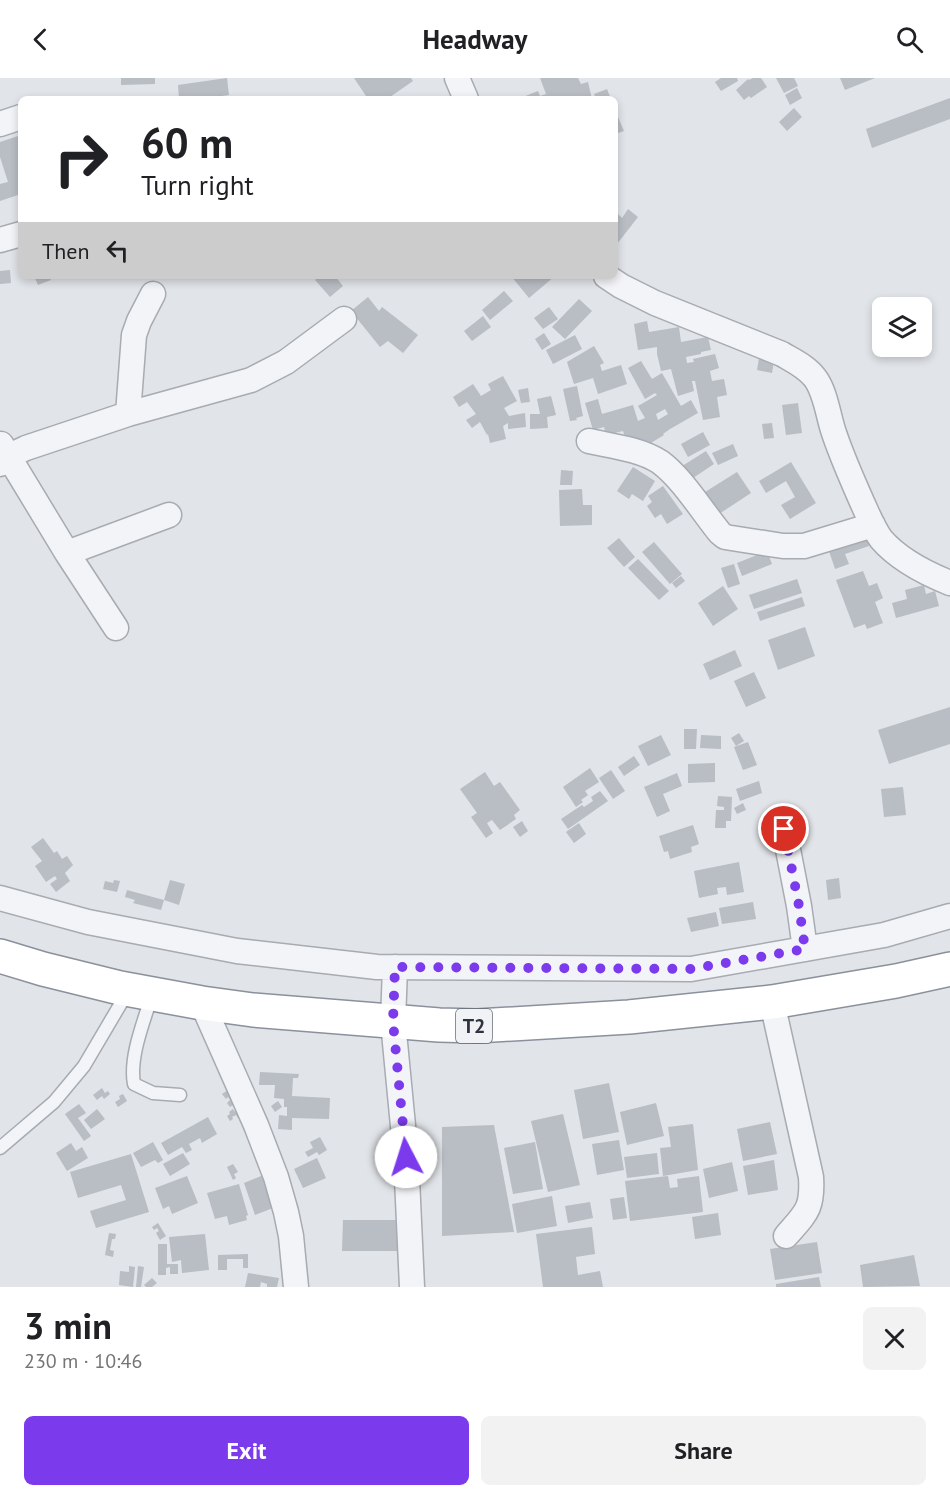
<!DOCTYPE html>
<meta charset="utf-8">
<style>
:root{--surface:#fff;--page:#f2f2f2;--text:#202124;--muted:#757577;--accent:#7c3aed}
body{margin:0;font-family:"PT Sans",sans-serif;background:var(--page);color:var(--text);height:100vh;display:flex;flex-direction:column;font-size:22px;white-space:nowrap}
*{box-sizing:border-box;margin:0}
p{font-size:20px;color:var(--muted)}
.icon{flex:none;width:33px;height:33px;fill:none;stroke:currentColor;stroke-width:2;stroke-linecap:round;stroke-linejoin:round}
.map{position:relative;height:1209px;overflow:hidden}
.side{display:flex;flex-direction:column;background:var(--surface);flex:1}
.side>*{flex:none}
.top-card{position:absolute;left:18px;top:18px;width:600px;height:183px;border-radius:9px;box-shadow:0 3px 9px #0003;background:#fff;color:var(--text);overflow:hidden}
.controls{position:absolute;left:872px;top:219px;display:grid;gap:12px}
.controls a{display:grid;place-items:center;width:60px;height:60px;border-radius:9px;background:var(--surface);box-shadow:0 3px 9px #0003;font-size:30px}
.pin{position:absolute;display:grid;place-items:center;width:51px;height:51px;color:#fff;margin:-26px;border:3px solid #fff;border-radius:50%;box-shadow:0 2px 6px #0007}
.me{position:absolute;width:66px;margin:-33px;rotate:355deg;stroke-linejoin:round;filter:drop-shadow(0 0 4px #0008)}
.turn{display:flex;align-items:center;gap:21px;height:126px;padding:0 24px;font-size:27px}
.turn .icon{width:78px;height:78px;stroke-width:2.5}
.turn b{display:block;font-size:42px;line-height:51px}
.then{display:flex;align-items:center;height:57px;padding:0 24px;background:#0003;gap:12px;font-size:22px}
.round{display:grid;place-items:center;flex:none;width:63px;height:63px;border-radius:9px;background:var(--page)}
.headline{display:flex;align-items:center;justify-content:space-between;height:102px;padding:0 24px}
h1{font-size:36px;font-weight:600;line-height:45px}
.action{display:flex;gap:12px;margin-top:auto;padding:12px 24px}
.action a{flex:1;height:69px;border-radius:9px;background:var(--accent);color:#fff;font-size:24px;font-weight:600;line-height:69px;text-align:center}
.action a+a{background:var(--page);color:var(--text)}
header{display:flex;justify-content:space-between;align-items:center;height:78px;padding:0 24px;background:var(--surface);font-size:27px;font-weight:600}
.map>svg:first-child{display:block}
</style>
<header><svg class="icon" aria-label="back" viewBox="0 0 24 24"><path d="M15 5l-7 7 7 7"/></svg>Headway<svg class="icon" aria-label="search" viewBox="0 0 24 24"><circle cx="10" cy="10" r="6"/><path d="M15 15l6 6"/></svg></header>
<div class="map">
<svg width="950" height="1209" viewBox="0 0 950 1209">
<rect width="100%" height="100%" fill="#e1e4e8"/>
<path fill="#b9bdc4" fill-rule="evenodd" d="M121 0H155V6L121 7Z
M227 0 229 17 199 21H179L178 7Z
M354 0H411L413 3 387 21H368Z
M540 0H578L581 6 588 4 592 21H518L538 13 540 18 546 16Z
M721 0H737L738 3 721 13 715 4Z
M753 0H761L767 9 751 20 749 18 744 22 736 12 748 1 749 2Z
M776 0H794L798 8 784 15Z
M840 0H875L845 12Z
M797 10 802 20 790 27 785 17Z
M607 11 611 21H596L594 16Z
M950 20V41L872 70 866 51Z
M794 30 802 39 787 53 779 44Z
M615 32 624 53 615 56Z
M21 57V116L0 123V106L8 104 0 79V64Z
M628 131 638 139 617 166 615 164V139L618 136 622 140Z
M10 192 11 205 0 206V193Z
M34 198H50L51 202 38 207Z
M320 198H335L343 208 330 219 315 202Z
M511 198H555L529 220Z
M504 213 513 223 490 242 482 232Z
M368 219 379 233 382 229 418 257 403 275 388 263 380 269 351 233Z
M579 221 592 233 565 261 552 249Z
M549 229 558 241 543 251 534 240Z
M483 238 491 249 472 263 464 253Z
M647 243 649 254 679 249 681 264 708 259 711 272 701 274V276L686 279 687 285 694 284 693 281 715 276 719 290 710 293 712 303 724 301 727 317 717 319 720 339 703 342 695 303H692L694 313 678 318 671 291 661 293 657 276V269L638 272 634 246Z
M544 255 551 266 542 272 535 261Z
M575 257 582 271 553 286 546 272Z
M594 268 604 285 600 287 602 293 621 287 627 306 598 316 593 300 574 306 567 284Z
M759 280 774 283 772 295 757 292Z
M641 283 652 301 662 295 681 328 691 322 698 335 670 351 663 356 664 357 641 371 629 370 623 353 606 357 604 349 593 352 585 325 598 321 602 336 633 327 638 343 645 340 638 328 657 317 655 315 645 321 628 290ZM665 331 668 336 658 342 656 336Z
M503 298 517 323 504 330 509 338 525 335 526 349 508 351V345L503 348 506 361 490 365 488 356 487 357 480 344 472 350 466 342 476 336 467 324 459 329 453 319 473 306 481 318 491 312 488 306Z
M577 308 583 338 576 340 577 342 570 343 563 311Z
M528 310 530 324 521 325 518 312Z
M551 318 556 337 547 339 548 350 530 351V336H540L537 321Z
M798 325 802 355 786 357 782 327Z
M772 345 774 360 764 361 762 346Z
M703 354 710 367 688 379 681 366Z
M733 366 738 378 718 387 712 375Z
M706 373 714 386 687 404 679 390Z
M791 384 816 425 790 441 781 427 795 419 786 403 766 415 759 403Z
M633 389 655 403 643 423 632 416 629 421 617 413Z
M561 392 573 393 572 407H560Z
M737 394 751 415 719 436 705 414Z
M663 408 683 436 667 446 661 436 655 440 647 428 652 424 648 418Z
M582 411 583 427H592V447L560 448 559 412Z
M866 459 869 468 845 476 849 486 835 491 828 470Z
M619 460 635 479 624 489 607 470Z
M654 464 682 496 670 506 642 474Z
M767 473 772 486 742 498 737 485Z
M638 481 669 513 659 522 628 490Z
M734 486 740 506 728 510 721 490Z
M863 493 869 508 877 505 883 520 875 524 883 545 867 551 865 546 854 550 836 502Z
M681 498 685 503 676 510 672 505Z
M797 501 802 515 754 531 749 517Z
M924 507 926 516 935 513 939 528 896 540 892 525 907 521 905 512Z
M723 508 738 531 713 548 698 525Z
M802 519 805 528 760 543 757 534Z
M805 549 815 578 778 592 768 562Z
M735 572 742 588 710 602 703 586Z
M754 594 766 620 746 629 734 603Z
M950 629V666L889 686 878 652Z
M684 651H697L696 671H684Z
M739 655 744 663 736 668 731 660Z
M661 657 671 677 648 688 638 668Z
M701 657 721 658V671L700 670Z
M748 664 757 687 743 692 734 669Z
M634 678 640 687 624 698 618 689Z
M715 685V704L688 705V686Z
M590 690 599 704 585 713 588 717 581 722 583 724 576 729 563 709Z
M611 692 625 713 613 721 599 700Z
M485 694 494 708 500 704 520 732 514 737 516 741 500 752 492 742 487 745 493 755 486 760 471 739 477 735 460 711Z
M677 695 682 708 663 716 670 733 657 739 644 709Z
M759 703 762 715 740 723 736 711Z
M903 709 906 737 884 739 881 711Z
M600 713 608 723 568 751 561 741 582 727 584 729 593 723 591 719Z
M718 718 732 719 731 743H726V750H715L716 732H724V729L717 728Z
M743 725 746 732 737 736 734 730Z
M522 743 528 753 520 759 513 749Z
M579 745 586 756 574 765 566 754Z
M693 747 699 766 691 769 692 774 670 781 668 773 664 774 659 758Z
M43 760 54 775 57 773 62 781 67 778 73 787 65 795 70 803 56 814 50 806 57 801 55 798 46 804 35 788 42 783 31 769Z
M739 784 744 814 727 817 726 809 717 810 718 816 699 820 694 793Z
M839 800 841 820 828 822 826 802Z
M114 802 120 803 117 814 103 811 105 803 113 805Z
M170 802 185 806 179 827 164 822 161 832 133 825 135 822 125 819 127 812 164 822Z
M753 824 756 841 722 846 719 830Z
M716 834 719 848 691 854 687 840Z
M260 994 299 996 298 1000H293L292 1018 330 1020 329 1041 292 1040V1052L278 1051 279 1037 287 1038V1029H284V1021L274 1020 275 1007H259Z
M609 1005 619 1054 583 1061 574 1012Z
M102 1010 105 1015 108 1013 110 1016 104 1021 102 1018 97 1022 93 1017Z
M228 1012 239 1023 230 1029 227 1025 230 1022 228 1019 226 1021 222 1016Z
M123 1016 127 1023 118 1029 115 1024 120 1021 119 1018Z
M278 1023 282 1029 275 1034 271 1028Z
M656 1025 664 1058 627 1067 620 1034Z
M79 1026 86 1035 78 1040 91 1058 84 1063 65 1036Z
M97 1031 105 1041 91 1051 84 1042Z
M233 1031 235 1034 236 1033 240 1039 238 1040 236 1037 232 1039 233 1041 230 1043 227 1038 230 1036 229 1034Z
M563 1036 580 1107 548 1114 531 1043Z
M208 1039 217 1056 202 1065 200 1060 189 1066 192 1072 186 1075 182 1069 168 1077 161 1065Z
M770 1044 777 1076 743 1083 737 1051Z
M693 1046 698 1092 663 1098 660 1070 671 1069 668 1049Z
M494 1047 514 1154 442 1158V1049Z
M320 1059 327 1072 319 1077 317 1074 308 1079 305 1074 313 1070 310 1064Z
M619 1062 624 1092 597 1097 592 1066Z
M153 1064 163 1082 158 1085 155 1082 141 1089 133 1075Z
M535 1064 543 1111 513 1116 504 1070Z
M71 1065 76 1073 82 1069 88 1080 67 1093 56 1075Z
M183 1075 190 1086 170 1098 163 1086Z
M657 1075 659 1096 627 1100 624 1079Z
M131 1076 149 1134 96 1150 90 1133 126 1122 121 1107 78 1120 70 1094Z
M317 1080 326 1100 303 1110 294 1091Z
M774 1082 778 1112 748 1117 743 1088Z
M732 1084 738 1113 709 1120 703 1091Z
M233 1086 238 1094 234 1096 236 1100 233 1102 227 1089Z
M266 1096 278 1128 255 1137 244 1105Z
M187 1098 198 1125 172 1136 169 1128 163 1131 155 1110Z
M668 1098 670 1110 678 1109 677 1101 699 1098 703 1134 630 1143 625 1103Z
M239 1106 248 1137 246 1138 247 1142 229 1147 227 1138 215 1141 207 1115Z
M552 1118 557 1148 517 1155 512 1126Z
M624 1119 627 1140 613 1142 610 1121Z
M590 1124 593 1140 568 1145 565 1128Z
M718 1135 721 1157 695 1161 692 1139Z
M343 1142H403V1173H342Z
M158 1145 166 1158 160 1162 156 1155 159 1153 157 1150 154 1152 152 1149Z
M592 1149 595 1176 576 1179 578 1197 600 1193 603 1209H543L536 1156Z
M109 1155 116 1156 115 1161H112L110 1172 114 1173 113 1179 105 1177Z
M205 1156 209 1192 182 1195 181 1182 172 1184 169 1159Z
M817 1164 822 1195 775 1202 770 1171Z
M158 1166H167V1186H178V1196H170V1189L166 1190V1197H158Z
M248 1176V1190H243V1181H227V1192H218V1177Z
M914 1177 920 1208 863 1209 860 1187Z
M129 1188 135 1189 133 1209 119 1207 120 1193 129 1194Z
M138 1188 144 1189 141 1209H136Z
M248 1195 279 1200 277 1209H267V1206L261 1204 260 1209H245Z
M819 1199 821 1209H776V1206Z
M152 1200 157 1205 152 1209H146L144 1207Z"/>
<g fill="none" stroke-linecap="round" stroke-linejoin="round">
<g stroke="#a7abb2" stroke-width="15">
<path id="lane" d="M152 917C144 943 129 979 134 1006L153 1015 180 1017
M0 1070 54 1024 84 988 127 915"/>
</g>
<g stroke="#a7abb2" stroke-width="27">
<path id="street" d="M457 0 466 21
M0 46 21 39
M0 162 21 156
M606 198 621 208 655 225 782 276C794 283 807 289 815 300 825 313 828 336 833 352 841 377 852 401 862 424 868 437 873 450 881 461 899 482 925 495 950 505
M128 336 134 257 139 243 153 216
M589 363C612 368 640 371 660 384 682 400 702 433 720 455L725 459 783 468H804L873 447
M1 366 67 475 116 550
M0 386 9 378 26 370 128 336 251 302 286 284 344 241
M67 475 169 437
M784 751 799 828 805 871
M0 820 88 844 237 873 377 889 691 891 884 857 950 838
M395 889 393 944 406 1079 412 1209
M772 924 811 1099C813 1131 806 1135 786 1158
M202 925 256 1047 276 1099 286 1134 291 1158 296 1209"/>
</g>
<g stroke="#8a919d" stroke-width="36">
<path id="highway" d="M0 878 43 891 120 910 202 925 253 932 439 947 477 948 629 939 772 924 896 903 950 891"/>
</g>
<use href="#lane" stroke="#f3f4f7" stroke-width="12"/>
<use href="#street" stroke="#f3f4f7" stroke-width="24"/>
<use href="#highway" stroke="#fff" stroke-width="33"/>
</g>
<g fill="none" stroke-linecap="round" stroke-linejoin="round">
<path stroke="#7c3aed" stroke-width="10" stroke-dasharray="0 18" d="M406 1079 393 944 395 889 691 891 805 871 799 828 784 751"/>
</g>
<g text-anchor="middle" stroke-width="4.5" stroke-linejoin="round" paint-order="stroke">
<rect fill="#f0f2f6" stroke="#666c75" stroke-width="1.5" x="456" y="931" width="36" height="34" rx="4.5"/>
<g font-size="20" font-weight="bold" fill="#2b323e">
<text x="474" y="955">T2</text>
</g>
</g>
</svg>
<div class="controls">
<a><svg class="icon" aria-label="layers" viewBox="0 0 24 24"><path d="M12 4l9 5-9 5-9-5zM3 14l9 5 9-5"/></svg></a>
</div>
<div class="pin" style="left:784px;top:751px;background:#d93025"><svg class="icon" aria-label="arrive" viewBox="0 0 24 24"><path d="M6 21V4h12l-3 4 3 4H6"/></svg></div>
<svg class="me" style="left:406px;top:1079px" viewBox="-20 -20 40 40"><circle r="19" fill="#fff"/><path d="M0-13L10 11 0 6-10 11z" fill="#7c3aed"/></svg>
<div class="top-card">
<div class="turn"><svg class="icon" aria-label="right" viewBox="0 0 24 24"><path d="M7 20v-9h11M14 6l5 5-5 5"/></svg><div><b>60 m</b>Turn right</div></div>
<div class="then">Then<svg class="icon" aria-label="left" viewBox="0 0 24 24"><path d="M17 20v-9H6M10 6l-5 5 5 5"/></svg></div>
</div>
</div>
<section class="side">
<div class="headline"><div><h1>3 min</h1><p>230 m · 10:46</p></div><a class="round"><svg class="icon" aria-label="close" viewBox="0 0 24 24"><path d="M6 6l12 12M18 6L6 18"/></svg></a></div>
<div class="action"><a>Exit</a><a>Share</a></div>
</section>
